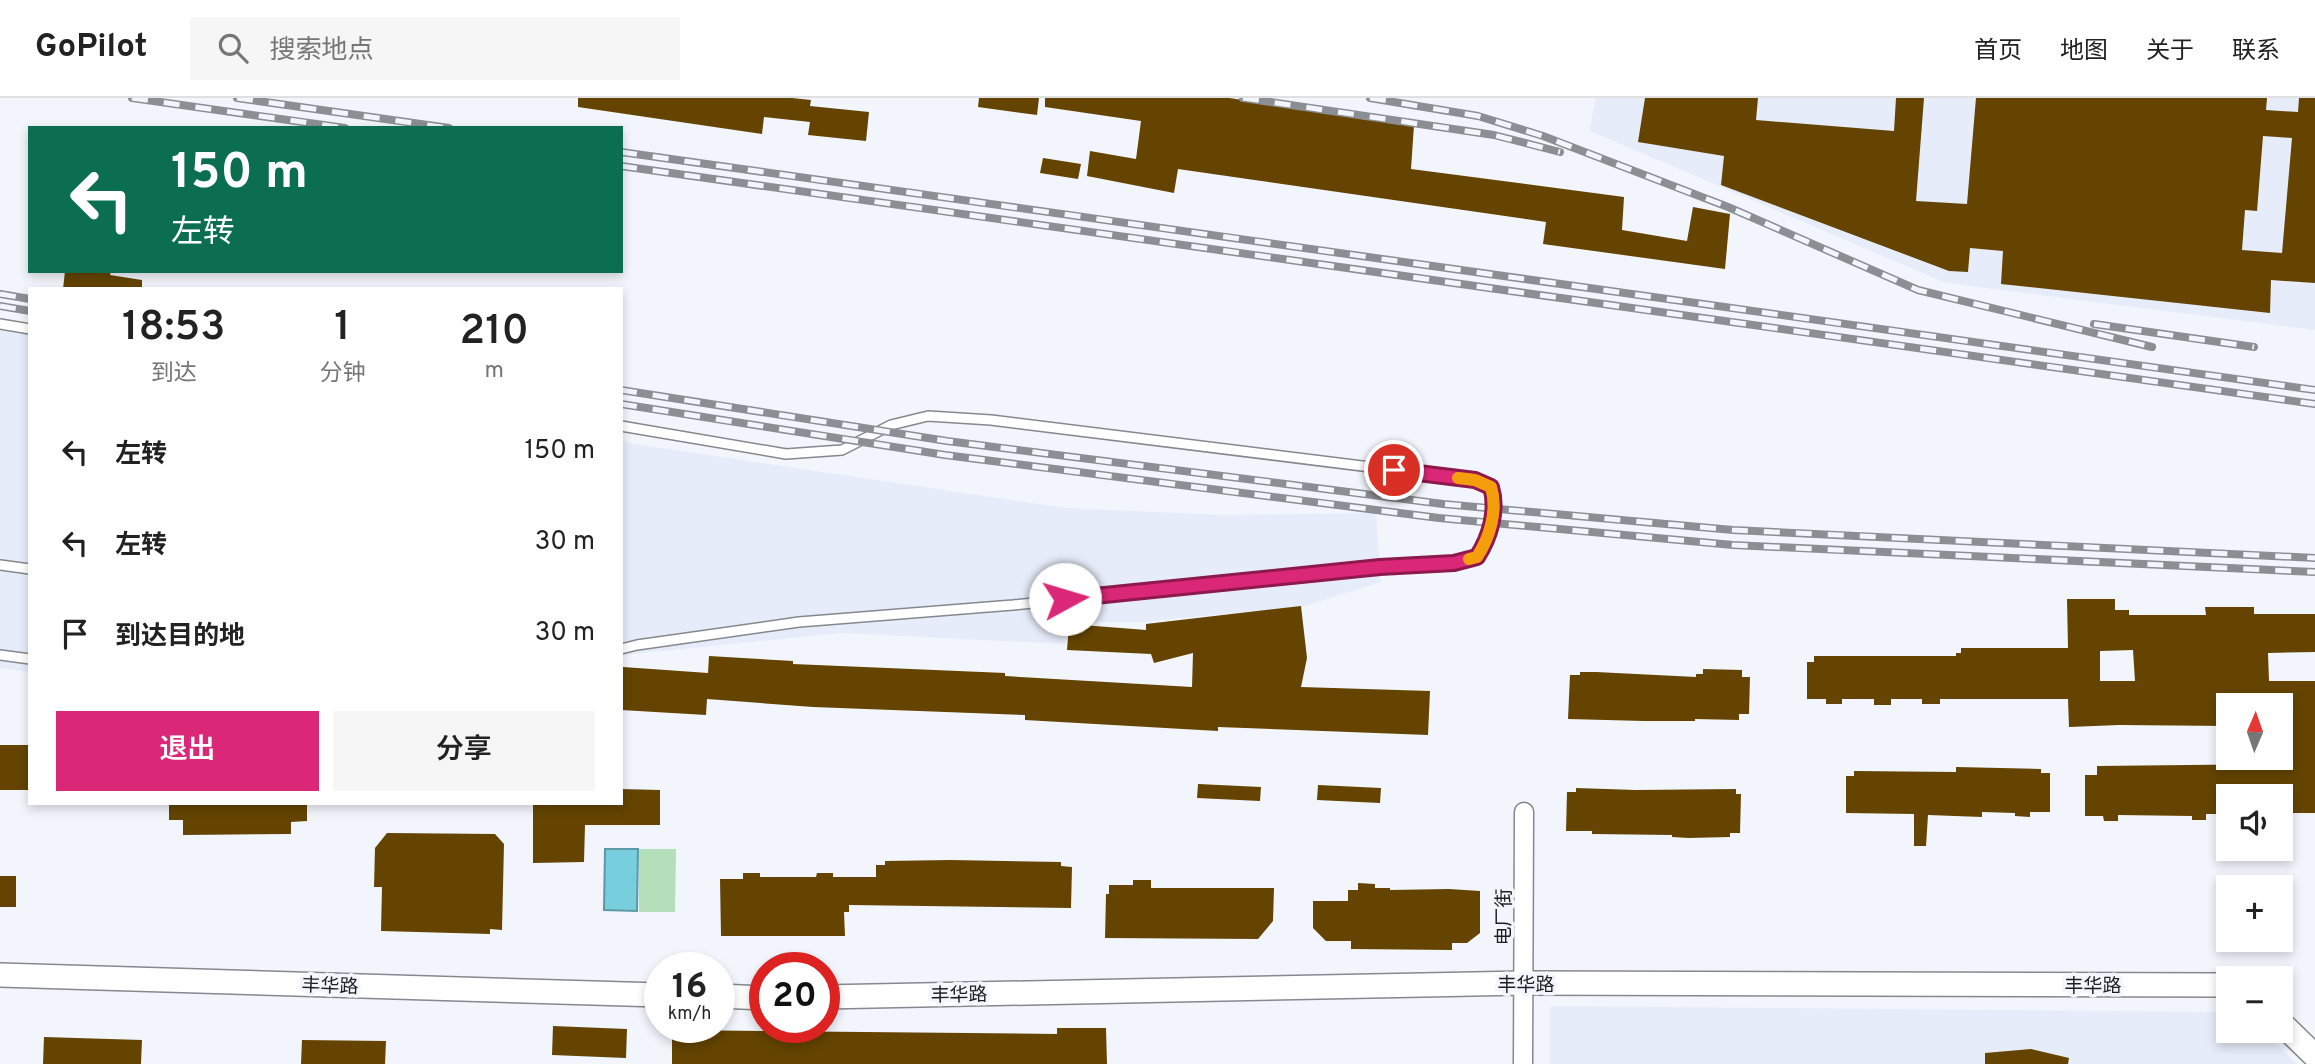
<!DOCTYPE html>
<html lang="zh">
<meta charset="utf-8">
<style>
:root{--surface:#fff;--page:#f6f6f6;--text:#222;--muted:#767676;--line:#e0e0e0;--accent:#db2777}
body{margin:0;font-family:Overpass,"Noto Sans SC",sans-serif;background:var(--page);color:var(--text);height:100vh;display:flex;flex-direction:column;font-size:26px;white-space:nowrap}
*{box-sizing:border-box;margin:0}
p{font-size:23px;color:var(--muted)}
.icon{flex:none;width:38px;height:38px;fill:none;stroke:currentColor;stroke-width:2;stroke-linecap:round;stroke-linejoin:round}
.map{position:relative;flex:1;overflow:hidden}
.drawer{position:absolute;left:28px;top:189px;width:595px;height:518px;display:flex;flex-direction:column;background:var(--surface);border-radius:0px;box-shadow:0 4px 10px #0003}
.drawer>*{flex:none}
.banner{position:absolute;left:28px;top:28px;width:595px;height:147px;border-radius:0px;box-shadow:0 4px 10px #0003;background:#0b6e4f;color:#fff;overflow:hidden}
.needle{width:46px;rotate:2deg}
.tools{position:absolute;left:2216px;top:595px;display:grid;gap:14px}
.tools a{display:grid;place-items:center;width:77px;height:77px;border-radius:0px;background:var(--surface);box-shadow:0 4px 10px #0003;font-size:35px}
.speed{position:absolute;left:644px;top:854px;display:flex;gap:14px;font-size:35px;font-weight:700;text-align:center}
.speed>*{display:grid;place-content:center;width:91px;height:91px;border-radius:50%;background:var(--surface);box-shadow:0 4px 10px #0003;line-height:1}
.speed small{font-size:18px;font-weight:400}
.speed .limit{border:10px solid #d22;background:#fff;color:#111}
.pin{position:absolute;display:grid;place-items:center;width:60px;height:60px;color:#fff;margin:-30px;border:4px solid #fff;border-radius:50%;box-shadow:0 2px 7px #0007}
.me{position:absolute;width:77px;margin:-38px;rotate:84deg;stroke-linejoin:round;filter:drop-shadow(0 0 5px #0008)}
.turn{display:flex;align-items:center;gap:24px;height:147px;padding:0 28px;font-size:32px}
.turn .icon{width:91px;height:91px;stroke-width:2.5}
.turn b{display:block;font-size:49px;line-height:60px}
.eta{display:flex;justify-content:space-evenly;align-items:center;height:119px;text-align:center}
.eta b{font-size:42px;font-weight:600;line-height:49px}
.button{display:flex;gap:14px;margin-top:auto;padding:14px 28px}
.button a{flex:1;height:80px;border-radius:0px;background:var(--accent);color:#fff;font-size:28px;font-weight:600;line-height:80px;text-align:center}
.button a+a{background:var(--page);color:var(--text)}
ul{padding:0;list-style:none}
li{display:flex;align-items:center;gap:21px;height:91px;padding:0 28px}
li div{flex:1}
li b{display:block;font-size:26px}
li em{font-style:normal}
header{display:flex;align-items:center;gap:42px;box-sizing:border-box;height:98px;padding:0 35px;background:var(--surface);border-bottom:2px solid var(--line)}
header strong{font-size:33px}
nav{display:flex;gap:38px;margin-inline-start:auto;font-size:24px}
.search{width:490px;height:63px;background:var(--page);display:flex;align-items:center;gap:18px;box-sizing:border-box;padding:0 24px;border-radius:0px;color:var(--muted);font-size:26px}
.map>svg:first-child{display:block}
</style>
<header>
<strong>GoPilot</strong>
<div class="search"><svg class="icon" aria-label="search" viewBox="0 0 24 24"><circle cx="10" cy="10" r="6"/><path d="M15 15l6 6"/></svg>搜索地点</div>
<nav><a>首页</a><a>地图</a><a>关于</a><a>联系</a></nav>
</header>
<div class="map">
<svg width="2315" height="966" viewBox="0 0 2315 966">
<rect width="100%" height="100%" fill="#f2f6fc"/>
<path fill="#e6ecfa" d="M1595 0H2315V232L1946 185 1590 33Z
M0 231 30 235V574L0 570Z
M621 344 1066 410 1224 417 1376 415 1381 484 1305 508 1142 524H1067L1065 546 841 535 623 557 621 560Z
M1550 908 2228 914V933H2263L2297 966H1549Z"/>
<path fill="#b5dfbb" d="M639 751H676L675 814H639Z"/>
<path fill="#77cedc" stroke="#5c99a4" stroke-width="2" d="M605 751H638L637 813 604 812Z"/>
<path fill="#644400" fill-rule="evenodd" d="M578 0H792L811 2 810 8 869 14 866 43 808 37 810 24 764 19 762 36 578 9Z
M979 0H1039L1037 17 978 9Z
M1045 0H1229L1414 27 1411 71 1624 99 1622 132 1687 143 1693 109 1730 116 1725 171 1543 146 1546 124 1178 71 1174 95 1087 78 1090 53 1136 61 1141 23 1045 9Z
M1645 0H1758L1756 22 1894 33 1896 0H1924L1916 103 1967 106 1976 0H2267L2266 12 2298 14 2299 0H2315V185L2271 182 2270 215 2001 186 2003 153 1970 150 1968 174 1949 173 1721 87 1724 58 1638 44ZM2263 38 2292 40 2282 155 2242 152 2245 112 2257 113Z
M1043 60 1081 66 1078 81 1040 75Z
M65 173H111L110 177 142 182V191H63Z
M2067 501H2115V512H2129V517H2206L2205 509H2254V516H2315V554L2268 555 2269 583H2315V715H2280V698H2228V716H2206V722H2192V718L2118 717V723H2104L2103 718H2085V677H2097V668L2279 666 2280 607H2228V628L2119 627 2069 629 2068 601H1940V606H1922V601H1891V607H1874V601H1842V606H1826V601H1807V564H1814V558H1956V555H1961V550H2068ZM2133 552 2135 583H2100V553Z
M1301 508 1307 560 1301 589 1430 593 1428 637 1218 629V633L1025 622V617L813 609 707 601 706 617 621 612 623 569 708 575 709 558 793 563V566L1005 575V578L1192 589 1193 555 1154 565 1151 556 1067 552 1069 526 1146 532V526Z
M1703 571 1742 572V579H1750L1749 616H1739V622L1695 621V623H1644L1568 621 1570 577H1580V574H1596L1696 579V576H1703Z
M0 647H29L30 692H0Z
M1956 669 2041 671V675H2050V714H2030V719L2015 718V715L1982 714V719L1928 717 1926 748H1914V716L1846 715V678H1854V673L1956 674Z
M1198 686 1261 689 1260 703 1197 700Z
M1318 687 1381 690 1380 705 1317 702Z
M1576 690 1636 692 1736 691V696H1741L1740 735H1730V739L1689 740 1672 739V737L1592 736V733H1566L1567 694H1576Z
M621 691 660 692V727H585L584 764 533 765V705H621Z
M169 705H307V723L291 724V736L183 737V722H169Z
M387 735 495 736 504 746 502 832 490 831V836L381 833 382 789H374L375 750Z
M951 762 1061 764V768L1072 769 1071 810 849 807V814H844L845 838H721L720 781H743V775H760V779H816L817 775H833V779H876V767H885V763Z
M0 778H16V809H0Z
M1133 782H1151V790H1274L1273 823 1258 841 1105 840 1106 796H1109V787H1133Z
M1358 785 1375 786V790H1390V792L1449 791 1480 793V835L1467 845H1452V852L1351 851V843H1326L1313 830V803H1348V792H1358Z
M553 928 627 931 626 960 552 957Z
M1057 930H1106L1107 966H672V932L1057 936Z
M44 939 142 942 141 966H43Z
M302 942 386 943 385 966H301Z
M2031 951 2069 960 2068 966H1985V955Z"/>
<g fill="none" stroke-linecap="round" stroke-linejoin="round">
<g stroke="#85888d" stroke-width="12">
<path id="service" d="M0 226 30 231
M621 328 786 356 842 352 891 327 928 318 991 322 1475 382 1491 389C1498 412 1490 439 1477 459L1454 465 1380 469 1013 507 799 524 637 547 621 551
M0 467 30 471
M0 557 30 561"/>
</g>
<g stroke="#85888d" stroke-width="21">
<path id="minor" d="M1523 966 1524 714"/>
</g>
<g stroke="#85888d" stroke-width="26">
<path id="tertiary" d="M0 877 660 897
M719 898 765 900
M824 899 1524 885 2228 887
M2280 924 2315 958"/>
</g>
<use href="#service" stroke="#fff" stroke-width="9"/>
<use href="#minor" stroke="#fff" stroke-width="18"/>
<use href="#tertiary" stroke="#fff" stroke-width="23"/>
<g stroke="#8b8e92" stroke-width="8">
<path id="rail" d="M132 0 345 30
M237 0 449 30
M1243 0 1494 37 1560 54
M1370 0 1478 18 1543 38 1728 109 1918 192 2152 249
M621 54 2315 292
M621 68 2315 306
M0 196 30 201
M0 208 30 213
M2094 226 2254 249
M621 292 947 343 1443 406 1733 432 2315 460
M621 306 945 357 1439 420 1733 447 2315 474"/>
</g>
<use href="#rail" stroke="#f2f6fc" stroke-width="5" stroke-dasharray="16" stroke-linecap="butt"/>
</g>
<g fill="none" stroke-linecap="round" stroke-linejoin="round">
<g stroke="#8e194d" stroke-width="18">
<path id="route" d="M1065 501 1380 469 1454 465 1477 459C1490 439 1498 412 1491 389L1475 382 1394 372"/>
</g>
<use href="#route" stroke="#db2777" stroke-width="12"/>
<path stroke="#f59e0b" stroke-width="12" d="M1458 380 1475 382 1491 389C1498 412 1490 439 1477 459L1469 461"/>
</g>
<g text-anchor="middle" stroke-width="7" stroke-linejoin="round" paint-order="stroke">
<g font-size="19" fill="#1d1e20" stroke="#f2f6fc">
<text transform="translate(1503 819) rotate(-90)" y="7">电厂街</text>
<text x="1526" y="893">丰华路</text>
<text transform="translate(330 887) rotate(2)" y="7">丰华路</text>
<text x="2093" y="894">丰华路</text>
<text transform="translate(959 896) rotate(-1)" y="7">丰华路</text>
</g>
</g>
</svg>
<div class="tools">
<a><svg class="needle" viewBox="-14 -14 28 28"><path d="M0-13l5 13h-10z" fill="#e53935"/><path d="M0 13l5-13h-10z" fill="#767676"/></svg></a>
<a><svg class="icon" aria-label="sound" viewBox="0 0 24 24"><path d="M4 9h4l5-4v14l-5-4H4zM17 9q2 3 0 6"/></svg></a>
<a>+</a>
<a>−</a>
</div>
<div class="speed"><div>16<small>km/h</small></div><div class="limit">20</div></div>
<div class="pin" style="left:1394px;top:372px;background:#d93025"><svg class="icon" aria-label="arrive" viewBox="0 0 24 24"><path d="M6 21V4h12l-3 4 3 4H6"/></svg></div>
<svg class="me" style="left:1065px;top:501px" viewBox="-20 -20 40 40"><circle r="19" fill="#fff"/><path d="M0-13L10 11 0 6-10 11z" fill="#db2777"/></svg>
<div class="banner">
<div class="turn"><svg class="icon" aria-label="left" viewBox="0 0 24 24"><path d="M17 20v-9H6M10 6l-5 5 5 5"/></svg><div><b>150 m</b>左转</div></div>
</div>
<section class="drawer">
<div class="eta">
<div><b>18:53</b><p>到达</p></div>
<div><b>1</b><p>分钟</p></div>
<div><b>210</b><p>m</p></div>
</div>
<ul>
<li><svg class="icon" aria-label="left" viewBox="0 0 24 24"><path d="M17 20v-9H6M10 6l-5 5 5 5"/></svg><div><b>左转</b></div><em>150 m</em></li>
<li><svg class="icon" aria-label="left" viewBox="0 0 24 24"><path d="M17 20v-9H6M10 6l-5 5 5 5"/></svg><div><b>左转</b></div><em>30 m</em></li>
<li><svg class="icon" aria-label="arrive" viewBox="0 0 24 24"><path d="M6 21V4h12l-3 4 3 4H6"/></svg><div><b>到达目的地</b></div><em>30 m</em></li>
</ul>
<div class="button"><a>退出</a><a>分享</a></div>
</section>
</div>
